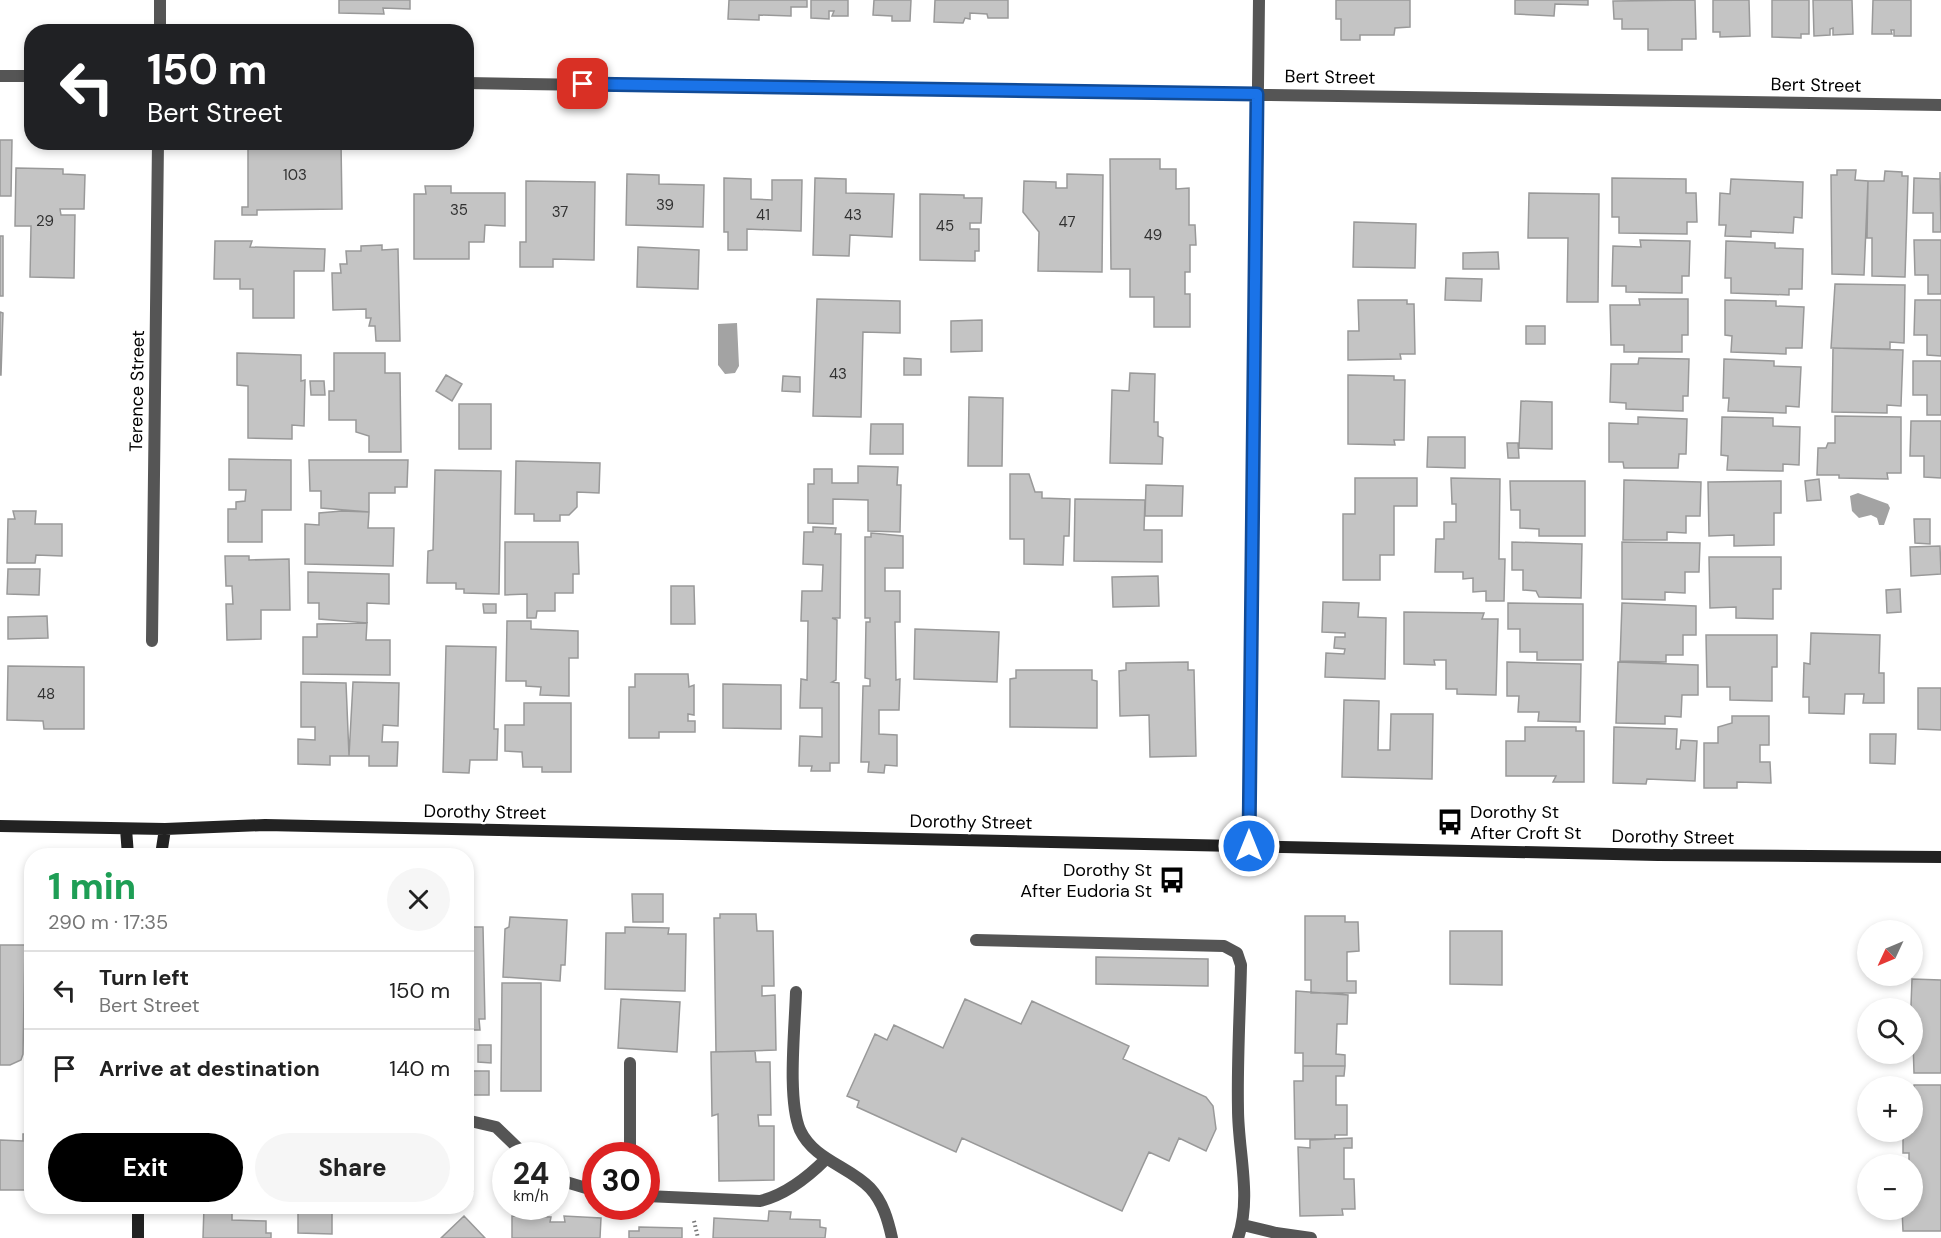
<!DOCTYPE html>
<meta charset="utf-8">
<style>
:root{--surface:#fff;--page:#f6f6f6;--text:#222;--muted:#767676;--line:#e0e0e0;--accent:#000}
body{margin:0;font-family:"DM Sans",sans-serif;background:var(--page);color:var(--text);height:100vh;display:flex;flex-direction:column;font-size:22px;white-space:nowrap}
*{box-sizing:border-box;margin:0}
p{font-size:20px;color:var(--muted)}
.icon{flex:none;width:33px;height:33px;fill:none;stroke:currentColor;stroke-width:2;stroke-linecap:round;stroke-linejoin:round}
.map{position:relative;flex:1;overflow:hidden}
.side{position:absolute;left:24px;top:848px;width:450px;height:366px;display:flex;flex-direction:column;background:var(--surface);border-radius:24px;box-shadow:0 3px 9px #0003}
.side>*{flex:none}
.guide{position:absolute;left:24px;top:24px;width:450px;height:126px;border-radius:24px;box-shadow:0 3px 9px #0003;background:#202124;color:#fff;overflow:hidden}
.needle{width:39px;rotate:226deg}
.controls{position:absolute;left:1857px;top:920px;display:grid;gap:12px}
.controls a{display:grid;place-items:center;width:66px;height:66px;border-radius:50%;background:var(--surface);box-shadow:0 3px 9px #0003;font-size:30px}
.speed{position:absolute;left:492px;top:1142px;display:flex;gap:12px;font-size:30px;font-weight:700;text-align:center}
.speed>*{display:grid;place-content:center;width:78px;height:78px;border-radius:50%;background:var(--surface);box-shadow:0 3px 9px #0003;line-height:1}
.speed small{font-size:15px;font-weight:400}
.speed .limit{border:9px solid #d22;background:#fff;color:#111}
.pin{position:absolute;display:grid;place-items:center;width:51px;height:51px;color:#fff;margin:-26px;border-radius:12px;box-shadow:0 3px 9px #0006}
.me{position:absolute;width:66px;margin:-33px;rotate:0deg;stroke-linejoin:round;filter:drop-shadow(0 0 4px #0008)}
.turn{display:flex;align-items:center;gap:21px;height:126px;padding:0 24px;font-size:27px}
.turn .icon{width:78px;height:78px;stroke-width:2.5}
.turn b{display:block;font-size:42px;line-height:51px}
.round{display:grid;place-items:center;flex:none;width:63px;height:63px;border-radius:32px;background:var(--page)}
.head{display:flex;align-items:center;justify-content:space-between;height:102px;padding:0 24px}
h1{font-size:36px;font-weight:800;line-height:45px;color:#1e9e55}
.primary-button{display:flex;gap:12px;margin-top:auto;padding:12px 24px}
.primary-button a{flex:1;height:69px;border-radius:36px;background:var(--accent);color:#fff;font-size:24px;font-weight:800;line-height:69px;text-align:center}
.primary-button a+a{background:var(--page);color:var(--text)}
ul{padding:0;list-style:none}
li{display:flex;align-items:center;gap:18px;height:78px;padding:0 24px;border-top:2px solid var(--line)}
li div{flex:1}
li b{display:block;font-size:22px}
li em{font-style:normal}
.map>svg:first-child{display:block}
</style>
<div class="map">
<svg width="1941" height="1238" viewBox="0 0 1941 1238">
<rect width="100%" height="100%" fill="#fff"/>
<path fill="#a3a3a3" d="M737 323 739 366 735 373 725 374 718 365V324Z
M1858 493 1888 504 1890 508 1884 525H1879L1877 518 1871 515 1859 518 1852 511 1850 496Z"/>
<path fill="#c4c4c4" stroke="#999" stroke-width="1.5" d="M339 0H410V9L383 8 384 14 339 13Z
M729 0H807V7H791V16L759 15V20L728 19Z
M811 0H848V16H832L834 11H829V19L811 18Z
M874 0H911L910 21H892V16L873 15Z
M935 0H1008V18H988L987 14 970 13V19L965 18 963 23 934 22Z
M1336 0H1410V27L1395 28 1394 35H1360V40H1341V19H1336Z
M1515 0H1588V5L1555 4 1554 16 1515 14Z
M1695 0 1696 39H1682V50H1648V29H1622V19H1614L1613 1Z
M1713 0H1749L1750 36 1720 37V32H1713Z
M1772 0H1809V34H1801V38L1772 37Z
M1813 0H1852L1853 34 1833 35V28L1830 29V35L1814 36Z
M1873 0H1911V36H1894V30H1891L1892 34H1872Z
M0 140H12L11 196H0Z
M248 142H341L342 209 257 210V215H242V207H248Z
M1110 159H1160V169H1176V189L1189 188V225H1195L1196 245H1190V272H1185V294H1190V327H1154V297H1130V269H1111Z
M16 168 63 169V174L85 175 84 209H60L61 215H75L74 278 30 277 31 226H15Z
M1837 170H1856L1855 180 1868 181 1864 275 1832 274 1831 175H1837Z
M1885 171 1902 172V176H1908L1905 277 1872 276V238H1867L1868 181H1884Z
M1940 172 1941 232H1933V213H1913L1914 178 1940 179Z
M627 174 659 175V184L704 185 703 227 626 225Z
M1067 174 1103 175 1102 272 1038 271 1039 232 1023 212 1024 181 1056 182V188H1067Z
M724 178 751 179V199L772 200V180H802L801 231 747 229V250H728V232H724Z
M815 178 846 179V193L894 194 892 237 850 235 849 256 813 255Z
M1612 178 1686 179V193H1696L1697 222H1687V234L1619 233V217H1612Z
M1731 179 1803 182 1802 218 1794 217 1793 233 1751 231V237L1725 236 1726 225H1719L1720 193 1730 194Z
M526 181 595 182 594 260 553 259V267H520V242H526Z
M425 186H451V193H505V226L485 225 484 242H469V259H414V194H426Z
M1529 193 1599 194 1598 302H1567L1568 238H1528Z
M920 194 964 195V198H982L981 223H970V229H979V251H975V261L920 260Z
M1354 222 1416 224 1415 268 1353 267Z
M0 236H3V296H0Z
M1640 240 1690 241 1689 276H1682V293L1626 292V286H1612L1613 246 1641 247Z
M1914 240H1941V294H1928V275H1915Z
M215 241H252L250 247 325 249 324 271H294V318H253V289H240V279H214Z
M1726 241 1775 243V248L1803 249 1802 289H1789V295L1731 293V278H1725Z
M382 245V250L398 249 400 341H376L375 326H369L371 318H366V309L333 310 332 273H341L340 264H347L346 251H361V246Z
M638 247 699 250 698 289 637 287Z
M1498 252 1499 269H1463V253Z
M1446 278 1482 279 1481 301 1445 300Z
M1835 284 1905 285 1904 343 1890 342V349L1831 348Z
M817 299 900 301V333L863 332 861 417 813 416Z
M1639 299H1688V335H1682V352H1624V345H1611L1610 305H1640Z
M1358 300H1407V304H1414L1415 354H1400L1401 359 1348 360V331H1359Z
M1725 300 1776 301V306L1804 307 1802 348H1786V354L1731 352 1732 336 1725 335Z
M1915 300H1941V356L1927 355V335H1914Z
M0 312 3 313 1 375H0Z
M982 320V351L951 352V321Z
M1526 326H1545V344H1526Z
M1833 348 1903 350 1901 406 1887 405V413L1832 412Z
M237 353 301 355V381L305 380 304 426 292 425V439L248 438V386L237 385Z
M334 353H385V373H400L401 452H369V436L356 432V420H329V391H334Z
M904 358 921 359V375H904Z
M1639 358 1689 359 1688 396H1683V411L1626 409V403L1610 402 1611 364H1638Z
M1724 359 1774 361V366L1801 367 1799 407 1786 406V413L1728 411 1729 398H1723Z
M1913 361H1941V415H1927V395H1913Z
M1130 373 1155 374 1154 422H1158V436L1163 438 1162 464 1110 463 1112 390 1129 391Z
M446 375 462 384 452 401 436 391Z
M1348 375 1394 376V380H1405L1404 440H1394L1395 445 1348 444Z
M783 376 800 377V392L782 391Z
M310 381H324L325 395H311Z
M969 397 1003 398 1002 466H968Z
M1521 401 1552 402V449L1519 448Z
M459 404H491V449H459Z
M1835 416 1901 417V473H1887L1888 479 1839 478V475H1817L1818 448H1826L1828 443H1835Z
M1638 417 1687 419 1686 454H1679L1678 468H1624L1623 462H1609V423L1638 424Z
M1722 417 1773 418V426L1800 427 1799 465 1783 464V471L1727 470 1728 456 1721 455Z
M1911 421H1941V478L1924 477V456H1910Z
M871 424H903V454H870Z
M1428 437H1465V468L1427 467Z
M1507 443H1518L1519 458H1508Z
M229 459 291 460V510H262V542H228V509H236V502L245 501 246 490H229Z
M309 460H408L407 487H395V493H369V512L321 508V491H310Z
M516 461 600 463 599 493 577 492V507L569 515H560V521H534V514H515Z
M858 466 898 467 897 485H901L900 532 868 531V500L833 499V524L808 523V484H814V469H832V483H858Z
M435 470 501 471 499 594 464 593V589H456V583H427L428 551 433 550Z
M1010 474H1029L1035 492H1042V498L1070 499 1069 536H1064L1063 565 1024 564V539H1010Z
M1355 478H1417V506H1394V555H1380V580H1343V514H1355Z
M1451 478 1500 479 1499 559H1505L1504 601H1486V591L1473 592V578L1463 579V572H1435L1436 539H1444V522H1456V504H1452Z
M1819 479 1821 500 1807 501 1805 481Z
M1624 480 1701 482 1700 516H1686V533L1667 532V540H1623Z
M1510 481H1585V536H1539V529L1520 528V510H1511Z
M1781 481V513H1774V545L1734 546V535L1709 536 1708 482Z
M1146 485 1183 486 1182 516H1145Z
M1075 499 1145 500 1144 530H1162V562L1074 561Z
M13 511H36L35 524H62V556L36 555 35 563H7L8 519H15Z
M342 511 369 512 368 528H394L393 566 305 564V524L319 525V513Z
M1914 519H1930V544L1915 543Z
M813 527 836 528 835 534H841L840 618H832L837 620 836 680 832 682 839 683V763H830V771H811L812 766H799L800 736 822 737V708H800L801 679 807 680 808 621H801L802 591H822L823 565 803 564 804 532H813Z
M871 533 903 536V568H885V591H900V622H895L896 680 900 679 899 710H879V734L897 735V766L885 765 884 773 868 772 869 762H861L863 686H870V679L865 678 866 622H870V618H865V537H871Z
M505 542H578L579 574H573V593H555V611H537L536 618H527V594L505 595Z
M1512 542 1582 544 1581 598 1539 597 1536 591 1523 590V570H1512Z
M1622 542 1700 543 1699 572H1685V593L1665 592V600L1622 599Z
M1940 546 1941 574 1911 576 1910 547Z
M225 556H249V560L289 559 290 610H261V639L227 640 226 604H233L232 586H226Z
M1709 557H1781V589H1773V619L1736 618V607L1710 608Z
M8 569H40L39 595 7 594Z
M308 572 389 574V604L367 603V623L319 619V603H308Z
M1158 576 1159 606 1113 607 1112 577Z
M671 586H694L695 624H671Z
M1900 589 1901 612 1887 613 1886 590Z
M1323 602 1359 603 1358 617 1386 618 1385 679 1325 677 1326 653 1344 654 1345 649 1334 648 1335 637H1345V633L1322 632Z
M1508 603 1583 604V660H1537V652H1520V629H1508Z
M1622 603 1696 606V635H1683V655H1666V662L1620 661Z
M483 604H496V613H484Z
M1404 612 1484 613 1482 619H1498L1496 695 1457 694V689H1446V660H1434L1435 665 1404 664Z
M47 616 48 638 8 639V617Z
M507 621H531V629L578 631V658H569V696L540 695 541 687 526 686V681H506Z
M367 623 366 640H390V675L303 674V637H317V624Z
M915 629 999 632 997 682 914 679Z
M1811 633 1880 635 1879 673H1884V703H1863L1864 694H1845L1844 714 1809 713V697H1803L1804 663 1810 664Z
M1706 635H1777V667H1772V701L1730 700V687H1707Z
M446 646 496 647 494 729H498L497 760H470L469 773 443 772Z
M1188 662V670H1194L1196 756 1150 757 1149 715 1120 716 1119 671 1126 670V663Z
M1507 662 1581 664 1580 722 1538 721 1539 712H1518L1519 696H1507Z
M1618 662 1698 665V695H1682L1681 717 1665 716V724L1616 723Z
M8 666 84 667V729H44L43 721 7 720Z
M1016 670H1092V680L1097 681V728L1010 727V679L1016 678Z
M635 674H688L689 687 694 685V715L688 714V721H695V732H659V738H629V687H635Z
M301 682 346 683 349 756H330V765L298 764V739L315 740V727H301Z
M353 682 399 683 398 726 383 725 382 742H398L397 766H369V756H349Z
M723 684 781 685V729L723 728Z
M1918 688H1941V730L1918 729Z
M1344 700 1379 701 1378 750H1390L1391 714H1433L1432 779 1342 777Z
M524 703H571V772H542V767H523L522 752 505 751V725H524Z
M1732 716H1769V745H1760V762H1770L1771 783 1737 782V788H1704V743H1718V727L1732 723Z
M1525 727H1576V731H1584V782H1553L1556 776H1506V741H1525Z
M1614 727 1677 729 1676 749H1680L1681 740 1697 741 1695 781 1647 779 1646 784 1613 783Z
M1870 734H1896L1895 764 1870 763Z
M632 894H663V922H633Z
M720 914H756L757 931H773L774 986H762V996L775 995 776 1050 716 1052 714 918H720Z
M1305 916H1345V922H1358L1359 951 1347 952V981H1356V993H1311V980H1305Z
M510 917 567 920 565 965H561L560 981 503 977 505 929 509 927Z
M466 927H483L485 1019H479L480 1030H466Z
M625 927 669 928 668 934H686L685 991 605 989 606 933H625Z
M1450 931H1502V985L1450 984Z
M0 945H25L23 1054 21 1060 10 1065H0Z
M1096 957 1208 959V986L1096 984Z
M1912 979 1941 980V1073H1914L1912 1008H1905L1911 1006Z
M502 983H541V1091H501Z
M1296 991 1348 995 1347 1024H1337L1336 1054 1345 1055V1066H1303V1053H1295Z
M621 999 680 1002 677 1052 618 1048Z
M965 999 1021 1024 1032 1001 1129 1046 1123 1059 1206 1097 1213 1106 1216 1129 1206 1151 1179 1138 1169 1161 1149 1152 1122 1211 962 1138 956 1152 857 1107 859 1101 847 1096 875 1034 887 1040 894 1025 943 1048Z
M478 1045H491V1063L478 1062Z
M755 1051 756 1062H770L771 1115H758L759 1126H774V1180L719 1181 718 1114 712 1116 711 1052Z
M1303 1066H1345L1344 1076H1336V1105H1347V1135H1335V1139H1295L1294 1081H1303Z
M466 1071H489V1095H466Z
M1914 1085H1941V1231H1903L1902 1209H1912V1164H1909V1153H1903V1133L1912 1131Z
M23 1134H32V1190H0V1140L23 1141Z
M466 1136H473V1191H466Z
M1352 1138V1148H1344V1179H1354L1355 1209H1342L1343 1215 1300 1216 1298 1147 1310 1148V1140Z
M204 1206 232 1207V1220L266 1221V1233H271V1238H203Z
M298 1210 332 1211V1234L298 1233Z
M769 1211 791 1212 790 1219 820 1220V1227L826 1228 825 1238H713L714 1218 768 1221Z
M464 1216 485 1238H441Z
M512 1216 551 1217 550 1222H565L564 1216 601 1218 600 1238H512Z
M639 1227 682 1228V1238H629V1231H639Z"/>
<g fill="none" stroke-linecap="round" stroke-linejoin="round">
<path stroke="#777" stroke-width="4" stroke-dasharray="1.5 3" stroke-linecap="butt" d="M694 1221 698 1238"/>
<path stroke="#555" stroke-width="12" d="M976 940 1224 946 1237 953 1241 965C1240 1013 1237 1061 1238 1109 1238 1151 1252 1197 1238 1238
M796 992C795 1028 787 1099 800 1130 814 1160 849 1166 870 1188 883 1202 888 1220 892 1238
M630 1063V1155
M466 1120 496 1127 525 1155
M556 1179 596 1191
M646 1196 760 1201C785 1195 808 1177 826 1159
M1243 1225 1276 1233 1311 1238"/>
<path stroke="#555" stroke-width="12" d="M160 32V0
M0 76H32
M466 83 1941 105
M152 641 158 142
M1249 846 1259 0"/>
<path stroke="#222" stroke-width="12" d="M0 826 165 829 265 825 1658 855 1941 857
M126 829 128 855
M161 855 165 829
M138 1238V1206"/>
</g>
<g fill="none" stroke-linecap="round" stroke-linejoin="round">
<g stroke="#114b97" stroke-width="15">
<path id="route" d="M583 84 1257 94 1249 846"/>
</g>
<use href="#route" stroke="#1a73e8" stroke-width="10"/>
</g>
<defs>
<g id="bus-bare" transform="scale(2.07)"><path d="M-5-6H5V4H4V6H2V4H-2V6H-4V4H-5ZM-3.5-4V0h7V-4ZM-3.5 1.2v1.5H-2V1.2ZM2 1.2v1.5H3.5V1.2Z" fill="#000" stroke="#fff" stroke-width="2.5" paint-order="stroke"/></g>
</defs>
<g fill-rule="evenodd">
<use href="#bus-bare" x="1450" y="822"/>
<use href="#bus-bare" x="1172" y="880"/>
</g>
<g text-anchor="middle" stroke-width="4.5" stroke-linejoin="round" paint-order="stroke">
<g font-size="15" fill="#313131">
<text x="295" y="180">103</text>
<text x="665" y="210">39</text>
<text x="459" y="215">35</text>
<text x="560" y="217">37</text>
<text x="763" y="220">41</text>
<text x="853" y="220">43</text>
<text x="45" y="226">29</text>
<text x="1067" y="227">47</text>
<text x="945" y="231">45</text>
<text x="1153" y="240">49</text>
<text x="838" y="379">43</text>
<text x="46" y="699">48</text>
</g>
<g font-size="18" fill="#000" stroke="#fff">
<text transform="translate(1330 77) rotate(1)" y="6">Bert Street</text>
<text transform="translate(1816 85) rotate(1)" y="6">Bert Street</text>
<text transform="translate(137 391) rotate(-89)" y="6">Terence Street</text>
<text transform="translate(485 812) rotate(1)" y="6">Dorothy Street</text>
<text transform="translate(971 822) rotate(1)" y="6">Dorothy Street</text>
<text transform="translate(1673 837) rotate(1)" y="6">Dorothy Street</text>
</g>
<g font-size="18" fill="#000" stroke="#fff" text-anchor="start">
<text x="1470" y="818">Dorothy St<tspan x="1470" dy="21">After Croft St</tspan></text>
<text x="1152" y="876" text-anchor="end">Dorothy St<tspan x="1152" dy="21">After Eudoria St</tspan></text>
</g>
</g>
</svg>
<div class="controls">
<a><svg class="needle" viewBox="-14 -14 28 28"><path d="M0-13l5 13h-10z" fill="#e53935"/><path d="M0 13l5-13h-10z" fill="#767676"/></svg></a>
<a><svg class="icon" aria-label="search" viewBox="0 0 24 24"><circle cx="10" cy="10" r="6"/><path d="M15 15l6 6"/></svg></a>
<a>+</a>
<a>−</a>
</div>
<div class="speed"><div>24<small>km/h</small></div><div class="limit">30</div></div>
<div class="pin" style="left:583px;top:84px;background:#d93025"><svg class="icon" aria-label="arrive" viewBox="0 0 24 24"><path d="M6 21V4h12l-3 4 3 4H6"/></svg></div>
<svg class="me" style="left:1249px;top:846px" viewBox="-20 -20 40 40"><circle r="17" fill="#1a73e8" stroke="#fff" stroke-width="3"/><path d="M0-11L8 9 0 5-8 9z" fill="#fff"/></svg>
<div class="guide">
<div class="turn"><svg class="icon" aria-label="left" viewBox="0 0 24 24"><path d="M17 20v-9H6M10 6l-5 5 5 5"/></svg><div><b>150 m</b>Bert Street</div></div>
</div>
<section class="side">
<div class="head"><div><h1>1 min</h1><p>290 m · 17:35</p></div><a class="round"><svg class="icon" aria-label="close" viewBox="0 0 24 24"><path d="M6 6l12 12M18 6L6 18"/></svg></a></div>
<ul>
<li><svg class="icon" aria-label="left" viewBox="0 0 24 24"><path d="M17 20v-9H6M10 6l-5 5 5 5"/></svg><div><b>Turn left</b><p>Bert Street</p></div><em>150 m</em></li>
<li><svg class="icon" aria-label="arrive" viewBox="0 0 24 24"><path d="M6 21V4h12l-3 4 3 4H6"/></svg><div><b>Arrive at destination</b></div><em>140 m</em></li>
</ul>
<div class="primary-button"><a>Exit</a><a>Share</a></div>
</section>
</div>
